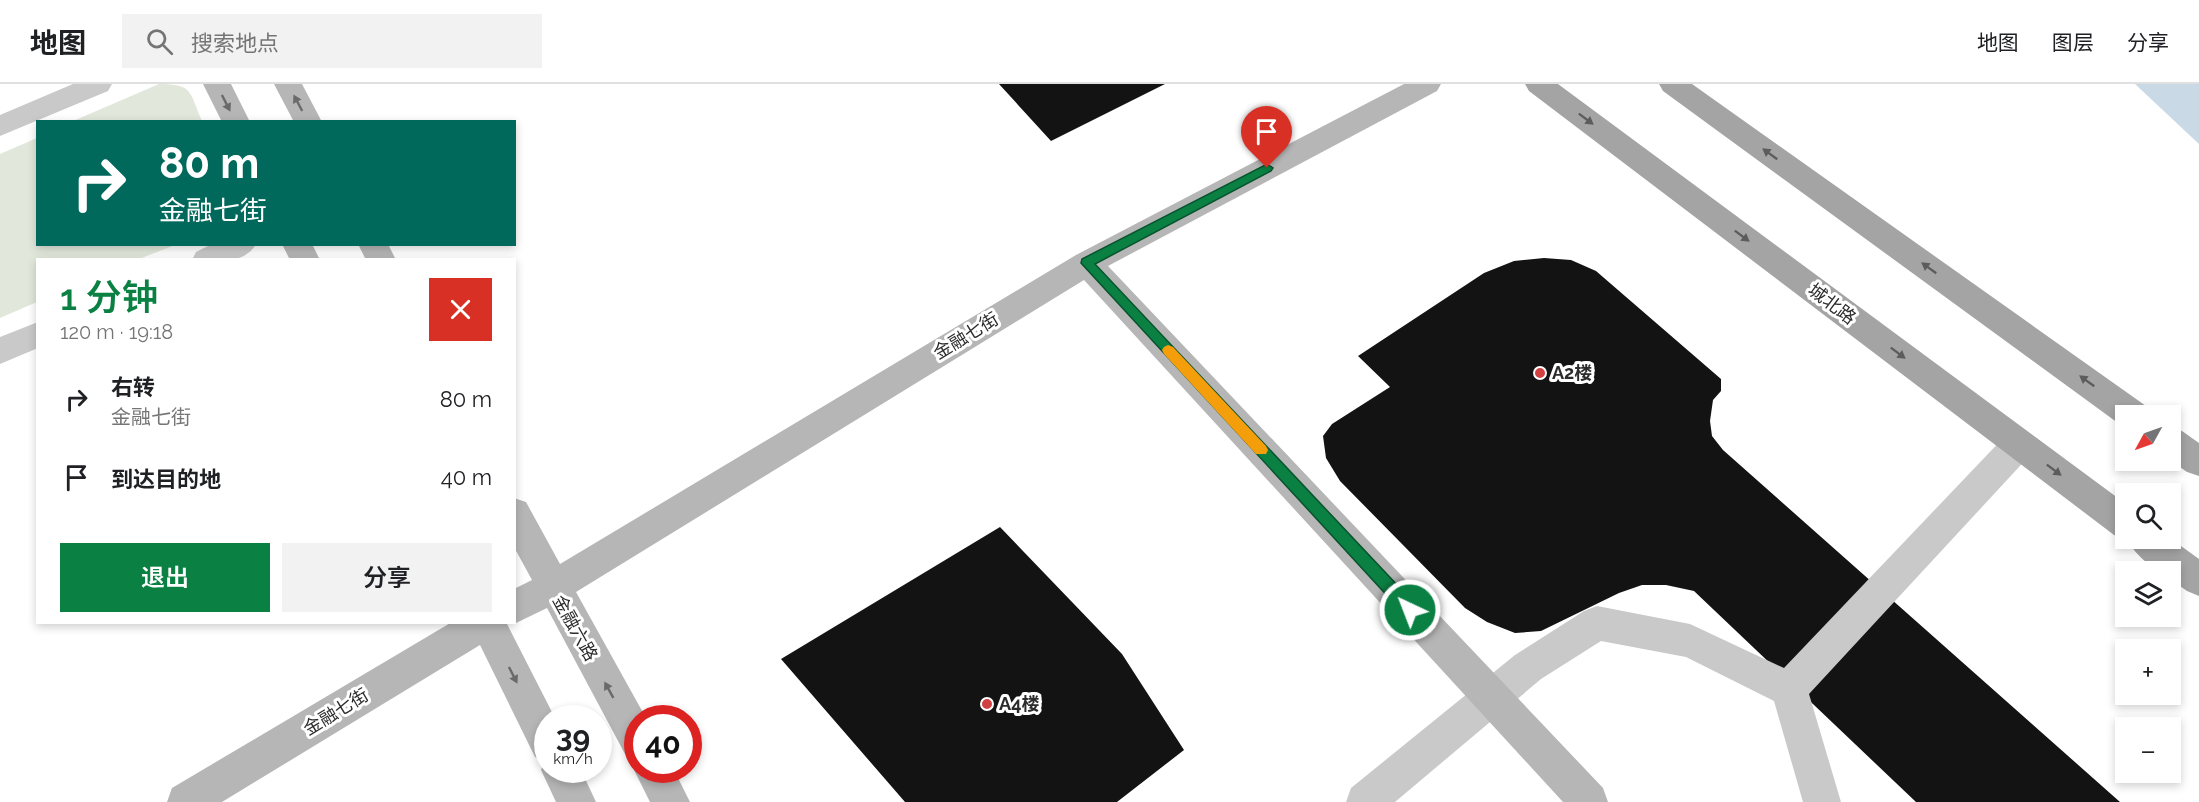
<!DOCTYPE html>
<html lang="zh">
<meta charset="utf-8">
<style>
:root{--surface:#fff;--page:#f2f2f2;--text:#202124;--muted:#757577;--line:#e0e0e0;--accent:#0b8043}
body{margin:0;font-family:Raleway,"Noto Sans SC",sans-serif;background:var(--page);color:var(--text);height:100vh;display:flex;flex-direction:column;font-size:22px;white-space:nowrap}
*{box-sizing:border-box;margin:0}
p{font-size:20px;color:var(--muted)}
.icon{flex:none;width:33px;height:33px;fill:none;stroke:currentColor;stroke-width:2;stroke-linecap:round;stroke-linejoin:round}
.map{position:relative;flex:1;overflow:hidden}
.drawer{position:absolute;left:36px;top:174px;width:480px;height:366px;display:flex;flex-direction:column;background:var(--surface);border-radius:0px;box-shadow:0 3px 9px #0003}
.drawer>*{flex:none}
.hud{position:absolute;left:36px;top:36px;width:480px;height:126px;border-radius:0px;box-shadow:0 3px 9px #0003;background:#00695c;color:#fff;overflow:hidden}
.needle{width:39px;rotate:230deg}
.tools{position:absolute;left:2115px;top:321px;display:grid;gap:12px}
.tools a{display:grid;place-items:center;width:66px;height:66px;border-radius:0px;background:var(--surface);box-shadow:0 3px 9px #0003;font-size:30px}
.speed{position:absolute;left:534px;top:621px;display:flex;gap:12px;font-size:30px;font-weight:700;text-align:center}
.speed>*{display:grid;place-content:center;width:78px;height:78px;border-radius:50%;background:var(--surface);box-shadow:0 3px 9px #0003;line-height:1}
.speed small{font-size:15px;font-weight:400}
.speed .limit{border:9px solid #d22;background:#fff;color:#111}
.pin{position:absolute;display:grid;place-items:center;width:51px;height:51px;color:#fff;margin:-62px -26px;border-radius:50% 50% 50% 0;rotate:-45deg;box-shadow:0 0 6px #0007}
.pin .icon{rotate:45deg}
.me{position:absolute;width:66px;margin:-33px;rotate:317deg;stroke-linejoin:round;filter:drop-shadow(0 0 4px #0008)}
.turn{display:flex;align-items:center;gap:21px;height:126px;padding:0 24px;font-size:27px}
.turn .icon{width:78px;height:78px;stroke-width:2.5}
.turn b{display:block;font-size:42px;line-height:51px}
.round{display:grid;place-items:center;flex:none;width:63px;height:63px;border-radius:0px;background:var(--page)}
.overview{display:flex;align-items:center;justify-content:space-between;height:102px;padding:0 24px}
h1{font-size:36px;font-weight:600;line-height:45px;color:var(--accent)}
.primary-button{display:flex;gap:12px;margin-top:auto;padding:12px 24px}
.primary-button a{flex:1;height:69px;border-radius:0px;background:var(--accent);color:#fff;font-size:24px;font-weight:600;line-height:69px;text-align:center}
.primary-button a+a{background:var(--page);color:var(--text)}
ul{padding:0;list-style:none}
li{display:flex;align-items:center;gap:18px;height:78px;padding:0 24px}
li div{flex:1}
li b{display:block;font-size:22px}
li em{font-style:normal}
header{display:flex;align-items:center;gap:36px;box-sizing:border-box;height:84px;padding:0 30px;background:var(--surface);border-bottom:2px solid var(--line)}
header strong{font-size:28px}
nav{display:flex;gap:33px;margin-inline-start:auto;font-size:21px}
.search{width:420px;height:54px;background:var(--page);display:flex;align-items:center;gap:15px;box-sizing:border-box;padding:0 21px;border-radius:0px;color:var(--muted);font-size:22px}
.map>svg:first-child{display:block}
</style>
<header>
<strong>地图</strong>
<div class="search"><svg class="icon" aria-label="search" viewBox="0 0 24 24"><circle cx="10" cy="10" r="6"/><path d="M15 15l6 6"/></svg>搜索地点</div>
<nav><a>地图</a><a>图层</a><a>分享</a></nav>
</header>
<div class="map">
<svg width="2199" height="718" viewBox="0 0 2199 718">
<rect width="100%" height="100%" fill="#fff"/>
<path fill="#e1e8db" d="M159 0C194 0 189 8 202 37H73Z
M37 54 38 160 175 161 139 175 38 176 37 218 0 234V70Z"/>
<path fill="#c9d9e6" d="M2135 0H2199V60Z"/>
<path fill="#131313" d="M999 0H1165L1051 57Z
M1544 174 1571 176 1596 187 1721 295V307L1713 316 1710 337 1712 352 1723 366 2120 718H1916L1694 507 1666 501H1642L1619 509 1541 547 1515 549 1487 538 1465 524 1340 397 1326 374 1323 352 1332 340 1390 303 1358 272 1484 189 1514 177Z
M1000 443 1122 570 1184 666 1117 718H905L781 575Z"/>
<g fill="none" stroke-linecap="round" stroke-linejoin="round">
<path fill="#c9c9c9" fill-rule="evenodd" d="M73 0H112L108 7 0 52V31Z
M212 160H256C244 182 213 176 192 176L196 168Z
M38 238V264L0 280V253Z
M2019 346 2031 350 2036 360 2031 370 1809 610 1841 718H1803L1774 617 1686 573 1601 557 1541 595 1395 718H1346L1351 704 1515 571 1584 527 1597 522 1690 540 1784 584 2007 350Z"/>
<path fill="#b6b6b6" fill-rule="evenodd" d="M203 0H231L250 38H222Z
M274 0H302L322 38H294Z
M1404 0H1441L1437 7 1108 182 1603 704 1608 718H1563L1084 196 576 508 646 634H638V675L625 670 547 524 514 540 511 538H514V505L532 496 514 463V414L526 418 560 480 1076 171Z
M282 160H312L320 176H290Z
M358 160H388L396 176H366Z
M452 538H506L555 634H548V686H581L596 718H556L541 686 544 677 535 673 480 561 222 718H167L172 704Z
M638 677V686H674L690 718H650L634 686Z"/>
<path fill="#a4a4a4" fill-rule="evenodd" d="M1525 0H1558L2126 420V454H2170L2199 475V512L2187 507 2170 495V488C2154 488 2134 470 2127 455H2126L2114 451 1529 7Z
M1659 0H1692L2146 322 2150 332H2126V343L2122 342 1663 7Z
M2170 343 2182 347 2199 359V392L2187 388 2170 376Z"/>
</g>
<defs><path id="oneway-solid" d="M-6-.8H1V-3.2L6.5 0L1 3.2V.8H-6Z" transform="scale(1.5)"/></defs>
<g fill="#6a6a6a">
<use href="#oneway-solid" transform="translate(226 19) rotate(63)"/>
<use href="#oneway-solid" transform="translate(298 19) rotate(-118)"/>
<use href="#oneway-solid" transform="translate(513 591) rotate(63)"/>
<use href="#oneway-solid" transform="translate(609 606) rotate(-119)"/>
</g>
<g fill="#5c5c5c">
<use href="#oneway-solid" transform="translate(1586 35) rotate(37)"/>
<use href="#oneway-solid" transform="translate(1770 70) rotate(-144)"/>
<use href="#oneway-solid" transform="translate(1742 152) rotate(37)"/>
<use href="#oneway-solid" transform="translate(1929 184) rotate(-144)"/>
<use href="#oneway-solid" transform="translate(1898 269) rotate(37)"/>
<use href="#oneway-solid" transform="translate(2087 297) rotate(-144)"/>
<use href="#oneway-solid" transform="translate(2054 386) rotate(37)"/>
</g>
<path fill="#0b8043" stroke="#07532c" stroke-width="1.5" d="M1267 80 1273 84 1271 87 1095 180 1416 521 1418 526 1416 531 1410 533 1405 531 1081 179 1082 175Z"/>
<path fill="#f59e0b" d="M1168 261 1173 263 1266 362 1268 366 1266 370H1256L1164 270 1162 266 1164 263Z"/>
<g fill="#d14141" stroke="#fff" stroke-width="2">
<circle cx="1540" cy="289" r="6"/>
<circle cx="987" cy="620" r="6"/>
</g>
<g text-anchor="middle" stroke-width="6" stroke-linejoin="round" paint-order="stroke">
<g font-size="18" fill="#2c2c2c" stroke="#fff">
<text transform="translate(1832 220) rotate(37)" y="6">城北路</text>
<text transform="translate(966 252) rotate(-31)" y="6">金融七街</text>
<text transform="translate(575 544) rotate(61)" y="6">金融六路</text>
<text transform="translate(336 628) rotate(-31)" y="6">金融七街</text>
</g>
<g font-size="18" font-weight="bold" fill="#2c2c2c" stroke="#fff" text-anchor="start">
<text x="1552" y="295">A2楼</text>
<text x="999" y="626">A4楼</text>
</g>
</g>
</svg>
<div class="tools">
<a><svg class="needle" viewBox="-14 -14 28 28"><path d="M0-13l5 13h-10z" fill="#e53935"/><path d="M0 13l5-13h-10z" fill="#757577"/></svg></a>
<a><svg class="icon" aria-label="search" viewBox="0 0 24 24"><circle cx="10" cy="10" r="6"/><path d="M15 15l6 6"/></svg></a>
<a><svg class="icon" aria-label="layers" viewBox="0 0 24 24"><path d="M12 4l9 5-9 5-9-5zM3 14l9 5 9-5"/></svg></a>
<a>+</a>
<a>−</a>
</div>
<div class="speed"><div>39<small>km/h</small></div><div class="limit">40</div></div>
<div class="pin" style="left:1267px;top:84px;background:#d93025"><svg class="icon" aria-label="arrive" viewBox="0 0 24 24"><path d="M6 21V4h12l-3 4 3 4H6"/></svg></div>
<svg class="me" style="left:1410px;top:526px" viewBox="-20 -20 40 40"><circle r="17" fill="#0b8043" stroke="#fff" stroke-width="3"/><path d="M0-11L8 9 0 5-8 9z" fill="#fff"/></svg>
<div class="hud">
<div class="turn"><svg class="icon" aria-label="right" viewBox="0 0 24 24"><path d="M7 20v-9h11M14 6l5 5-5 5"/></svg><div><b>80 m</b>金融七街</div></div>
</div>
<section class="drawer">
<div class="overview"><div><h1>1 分钟</h1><p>120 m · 19:18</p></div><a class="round" style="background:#d93025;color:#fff"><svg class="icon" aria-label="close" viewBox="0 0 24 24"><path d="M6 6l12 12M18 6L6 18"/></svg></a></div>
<ul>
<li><svg class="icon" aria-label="right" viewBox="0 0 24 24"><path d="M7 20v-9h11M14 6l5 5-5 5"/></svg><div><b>右转</b><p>金融七街</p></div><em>80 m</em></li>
<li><svg class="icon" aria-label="arrive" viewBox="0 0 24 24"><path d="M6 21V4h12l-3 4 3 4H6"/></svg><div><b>到达目的地</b></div><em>40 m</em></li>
</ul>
<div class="primary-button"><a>退出</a><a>分享</a></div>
</section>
</div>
